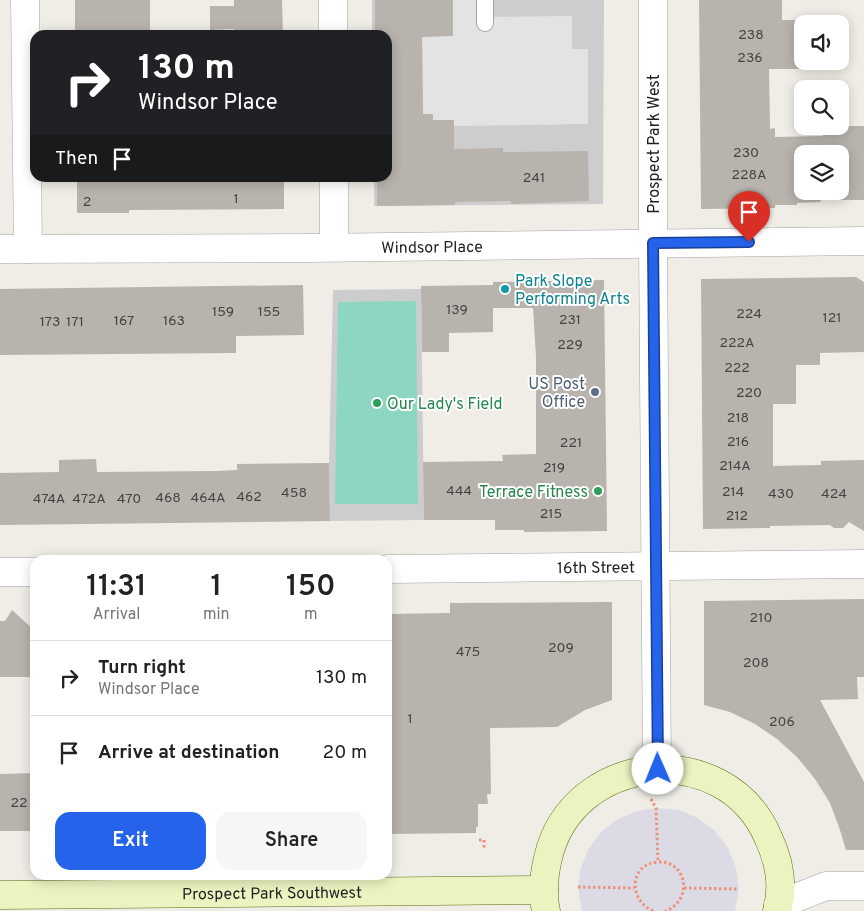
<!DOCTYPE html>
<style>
:root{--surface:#fff;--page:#f6f6f6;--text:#222;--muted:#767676;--line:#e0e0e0;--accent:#2563eb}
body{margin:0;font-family:Overpass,sans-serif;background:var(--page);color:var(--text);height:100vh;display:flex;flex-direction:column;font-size:19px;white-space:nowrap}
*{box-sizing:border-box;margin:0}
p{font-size:16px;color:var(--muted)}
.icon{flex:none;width:28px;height:28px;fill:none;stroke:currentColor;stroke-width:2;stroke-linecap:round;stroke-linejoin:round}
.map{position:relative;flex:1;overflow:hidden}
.panel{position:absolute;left:30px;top:555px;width:362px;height:325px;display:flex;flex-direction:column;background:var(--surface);border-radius:15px;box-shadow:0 2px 12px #0003}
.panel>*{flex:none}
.guide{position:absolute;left:30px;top:30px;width:362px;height:152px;border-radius:15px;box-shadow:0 2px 12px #0003;background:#202124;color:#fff;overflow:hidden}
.buttons{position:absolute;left:794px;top:15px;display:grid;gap:10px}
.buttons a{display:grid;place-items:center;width:55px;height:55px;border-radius:10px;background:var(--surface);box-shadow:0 2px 12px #0003;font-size:25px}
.pin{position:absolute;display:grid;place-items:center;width:42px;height:42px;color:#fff;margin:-51px -21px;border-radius:50% 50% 50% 0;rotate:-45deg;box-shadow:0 0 5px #0007}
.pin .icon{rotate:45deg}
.me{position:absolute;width:55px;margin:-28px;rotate:359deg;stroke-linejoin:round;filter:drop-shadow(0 0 4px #0008)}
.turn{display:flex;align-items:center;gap:18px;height:105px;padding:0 25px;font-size:22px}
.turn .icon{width:65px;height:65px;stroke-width:2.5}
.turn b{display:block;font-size:35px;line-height:42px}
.then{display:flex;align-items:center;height:48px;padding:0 25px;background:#0003;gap:10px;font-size:19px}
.eta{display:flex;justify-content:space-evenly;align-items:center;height:85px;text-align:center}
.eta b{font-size:30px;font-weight:600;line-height:35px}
.cta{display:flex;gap:10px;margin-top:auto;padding:10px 25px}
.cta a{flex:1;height:58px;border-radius:15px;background:var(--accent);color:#fff;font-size:20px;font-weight:600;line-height:58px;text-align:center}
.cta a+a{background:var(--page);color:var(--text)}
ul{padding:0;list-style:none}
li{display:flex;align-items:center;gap:15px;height:75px;padding:0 25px;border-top:1px solid var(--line)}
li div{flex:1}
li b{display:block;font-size:19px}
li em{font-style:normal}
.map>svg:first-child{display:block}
</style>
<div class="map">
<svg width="864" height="911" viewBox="0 0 864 911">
<rect width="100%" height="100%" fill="#efede6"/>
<path fill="#cdcdcd" d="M372 0H604L603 204 374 206V178H388V35H372Z
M421 289 424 520 330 521 329 463 333 290Z"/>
<path fill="#8cd6c2" d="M416 301 418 504H335L338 302Z"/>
<path fill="#e3e3e3" d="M453 0H485L486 17 572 16V49H588V124L454 126V120H433L432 114H423L422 37Z"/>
<path fill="#dcdbe5" d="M656 808 679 810 698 818 715 831 728 848 736 868 739 889 735 911H582L578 887 581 867 589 848 602 831 618 819 637 811Z"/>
<path fill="#b8b3ac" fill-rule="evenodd" d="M75 0H150V35H75Z
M234 0H282L283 35H234V29L210 30V6H234Z
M375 0H453V36L422 37 423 114H433V120H454V149L503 148V152L588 151 589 201 511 204V201L455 202V205L377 206V178H388V35H375Z
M699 0H782V20H802V44H799L800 69H769L770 129 775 128V137L823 136V126H864V200H821L820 202 797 203V205H775V208L701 209ZM802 154H840V191H802Z
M77 178H284V209L129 210V213H77Z
M856 277 864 282V352L820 353V365H796V404H773V466L821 465V461L864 460V531L849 522 843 528H834L830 525 770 526V528L703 529 701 279Z
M604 280 607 531 524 532V530H495V520H424L423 462 503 461 502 455 536 454V357L533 308H493V332L449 333V352H422L421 286 493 285V282Z
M303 285 304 335 236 336V353L0 355V289Z
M96 459 97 472 217 471 237 470V464L329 463 330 521 0 525V473L59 472V460Z
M864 599V677H857L858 699 820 700 864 782V850H846L840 830 830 803 815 779 797 757 777 739 755 724 730 712 704 705V601Z
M612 602V700L585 710 557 727 490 728 491 794H487L488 804H478V827H476V833L388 834V614L450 613V603Z
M12 610 35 631V677H0V621H5Z
M35 773V831H0V774Z"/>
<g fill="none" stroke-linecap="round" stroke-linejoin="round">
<g stroke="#a3a3a3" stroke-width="18">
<path id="lane" d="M485 0V23"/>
</g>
<g stroke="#a3a3a3" stroke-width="29">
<g id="street">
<path d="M25 0 28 249"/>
<path d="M333 0V35"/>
<path d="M653 0V243L657 769"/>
<path d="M334 178V247"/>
<path id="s1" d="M0 249 308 248 864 241"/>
<path id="s2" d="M388 569 864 564"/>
<path d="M0 572H35"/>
<path d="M778 905 826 886H864"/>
</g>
</g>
<g stroke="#586d10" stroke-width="29">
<g id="secondary">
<path id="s3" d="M0 895 544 890"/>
<path d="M546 911C542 894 544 875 548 858 572 752 725 737 768 837 779 860 784 886 777 911"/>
</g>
</g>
<path stroke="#ec927a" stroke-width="3" stroke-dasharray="2.5 2.5" stroke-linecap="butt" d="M651 799 656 808 658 862
M479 840H484V850
M578 887 634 888
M684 888 739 889
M653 911C628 900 629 864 658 862 687 860 694 901 665 911"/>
<use href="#lane" stroke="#fff" stroke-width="16"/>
<use href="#street" stroke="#fff" stroke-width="28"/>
<use href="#secondary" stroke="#ebf3c0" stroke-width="28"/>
</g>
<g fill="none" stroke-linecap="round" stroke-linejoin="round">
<g stroke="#184099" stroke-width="12">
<path id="route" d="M658 769 653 243 749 242"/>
</g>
<use href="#route" stroke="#2563eb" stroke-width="9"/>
</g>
<circle fill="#0f9aa8" stroke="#fff" stroke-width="2" cx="505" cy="289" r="5"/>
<circle fill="#5c6f8a" stroke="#fff" stroke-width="2" cx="595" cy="392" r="5"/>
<g fill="#2e9e5b" stroke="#fff" stroke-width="2">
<circle cx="377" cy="403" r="5"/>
<circle cx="598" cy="491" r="5"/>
</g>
<g text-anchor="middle" stroke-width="4" stroke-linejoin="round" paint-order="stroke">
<g font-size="14" fill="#454442">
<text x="751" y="39">238</text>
<text x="750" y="62">236</text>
<text x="746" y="157">230</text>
<text x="749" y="179">228A</text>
<text x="534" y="182">241</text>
<text x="236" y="203">1</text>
<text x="87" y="206">2</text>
<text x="457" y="314">139</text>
<text x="223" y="316">159</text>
<text x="269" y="316">155</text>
<text x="749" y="318">224</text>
<text x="832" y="322">121</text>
<text x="570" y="324">231</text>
<text x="124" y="325">167</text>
<text x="174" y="325">163</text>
<text x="50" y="326">173</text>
<text x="75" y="326">171</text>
<text x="737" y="347">222A</text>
<text x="570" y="349">229</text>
<text x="737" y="372">222</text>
<text x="749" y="397">220</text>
<text x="738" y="422">218</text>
<text x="738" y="446">216</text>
<text x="571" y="447">221</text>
<text x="735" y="470">214A</text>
<text x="554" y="472">219</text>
<text x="459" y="495">444</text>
<text x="733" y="496">214</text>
<text x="294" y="497">458</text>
<text x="781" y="498">430</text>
<text x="834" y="498">424</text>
<text x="249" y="501">462</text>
<text x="168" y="502">468</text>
<text x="208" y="502">464A</text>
<text x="49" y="503">474A</text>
<text x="89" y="503">472A</text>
<text x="129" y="503">470</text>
<text x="551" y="518">215</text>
<text x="737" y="520">212</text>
<text x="761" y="622">210</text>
<text x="561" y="652">209</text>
<text x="468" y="656">475</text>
<text x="756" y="667">208</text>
<text x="410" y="723">1</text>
<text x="782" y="726">206</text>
<text x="19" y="807">22</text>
</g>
<g font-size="16" fill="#1f1f1f" stroke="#fff">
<text transform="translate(653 144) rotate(-90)" y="6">Prospect Park West</text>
<text dy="6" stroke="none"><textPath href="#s1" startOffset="432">Windsor Place</textPath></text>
<text dy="6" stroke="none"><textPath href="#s2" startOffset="208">16th Street</textPath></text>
<text dy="6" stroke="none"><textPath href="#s3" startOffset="272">Prospect Park Southwest</textPath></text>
</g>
<g font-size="16" fill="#0d838f" stroke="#fff" text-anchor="start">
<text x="515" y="286">Park Slope<tspan x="515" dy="18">Performing Arts</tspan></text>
</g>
<g font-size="16" fill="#4e5e75" stroke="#fff" text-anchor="end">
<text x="585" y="389">US Post<tspan x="585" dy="18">Office</tspan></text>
</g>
<g font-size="16" fill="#27864d" stroke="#fff" text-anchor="start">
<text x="387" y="409">Our Lady's Field</text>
<text x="588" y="497" text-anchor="end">Terrace Fitness</text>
</g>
</g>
</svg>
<div class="buttons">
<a><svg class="icon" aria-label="sound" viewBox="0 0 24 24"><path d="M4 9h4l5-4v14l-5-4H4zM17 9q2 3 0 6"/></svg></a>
<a><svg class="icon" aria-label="search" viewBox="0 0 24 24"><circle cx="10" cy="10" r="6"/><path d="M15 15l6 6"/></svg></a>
<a><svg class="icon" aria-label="layers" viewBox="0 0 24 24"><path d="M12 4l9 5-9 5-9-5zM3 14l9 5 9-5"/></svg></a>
</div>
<div class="pin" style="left:749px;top:242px;background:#d93025"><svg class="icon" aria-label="arrive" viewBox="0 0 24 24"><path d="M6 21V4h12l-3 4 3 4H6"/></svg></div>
<svg class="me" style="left:658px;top:769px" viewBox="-20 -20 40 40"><circle r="19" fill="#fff"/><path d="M0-13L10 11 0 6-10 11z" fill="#2563eb"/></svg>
<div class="guide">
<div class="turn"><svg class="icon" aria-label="right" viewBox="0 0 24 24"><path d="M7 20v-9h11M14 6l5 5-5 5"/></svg><div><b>130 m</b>Windsor Place</div></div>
<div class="then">Then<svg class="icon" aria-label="arrive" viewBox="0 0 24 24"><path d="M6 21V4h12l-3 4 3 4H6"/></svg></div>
</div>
<section class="panel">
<div class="eta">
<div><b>11:31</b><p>Arrival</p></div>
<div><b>1</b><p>min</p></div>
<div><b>150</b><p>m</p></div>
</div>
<ul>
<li><svg class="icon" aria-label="right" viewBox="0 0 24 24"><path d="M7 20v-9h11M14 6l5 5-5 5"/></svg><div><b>Turn right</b><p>Windsor Place</p></div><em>130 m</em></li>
<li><svg class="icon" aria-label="arrive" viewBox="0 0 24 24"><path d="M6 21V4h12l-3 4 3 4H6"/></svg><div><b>Arrive at destination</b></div><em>20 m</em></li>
</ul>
<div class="cta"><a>Exit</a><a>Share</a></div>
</section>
</div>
